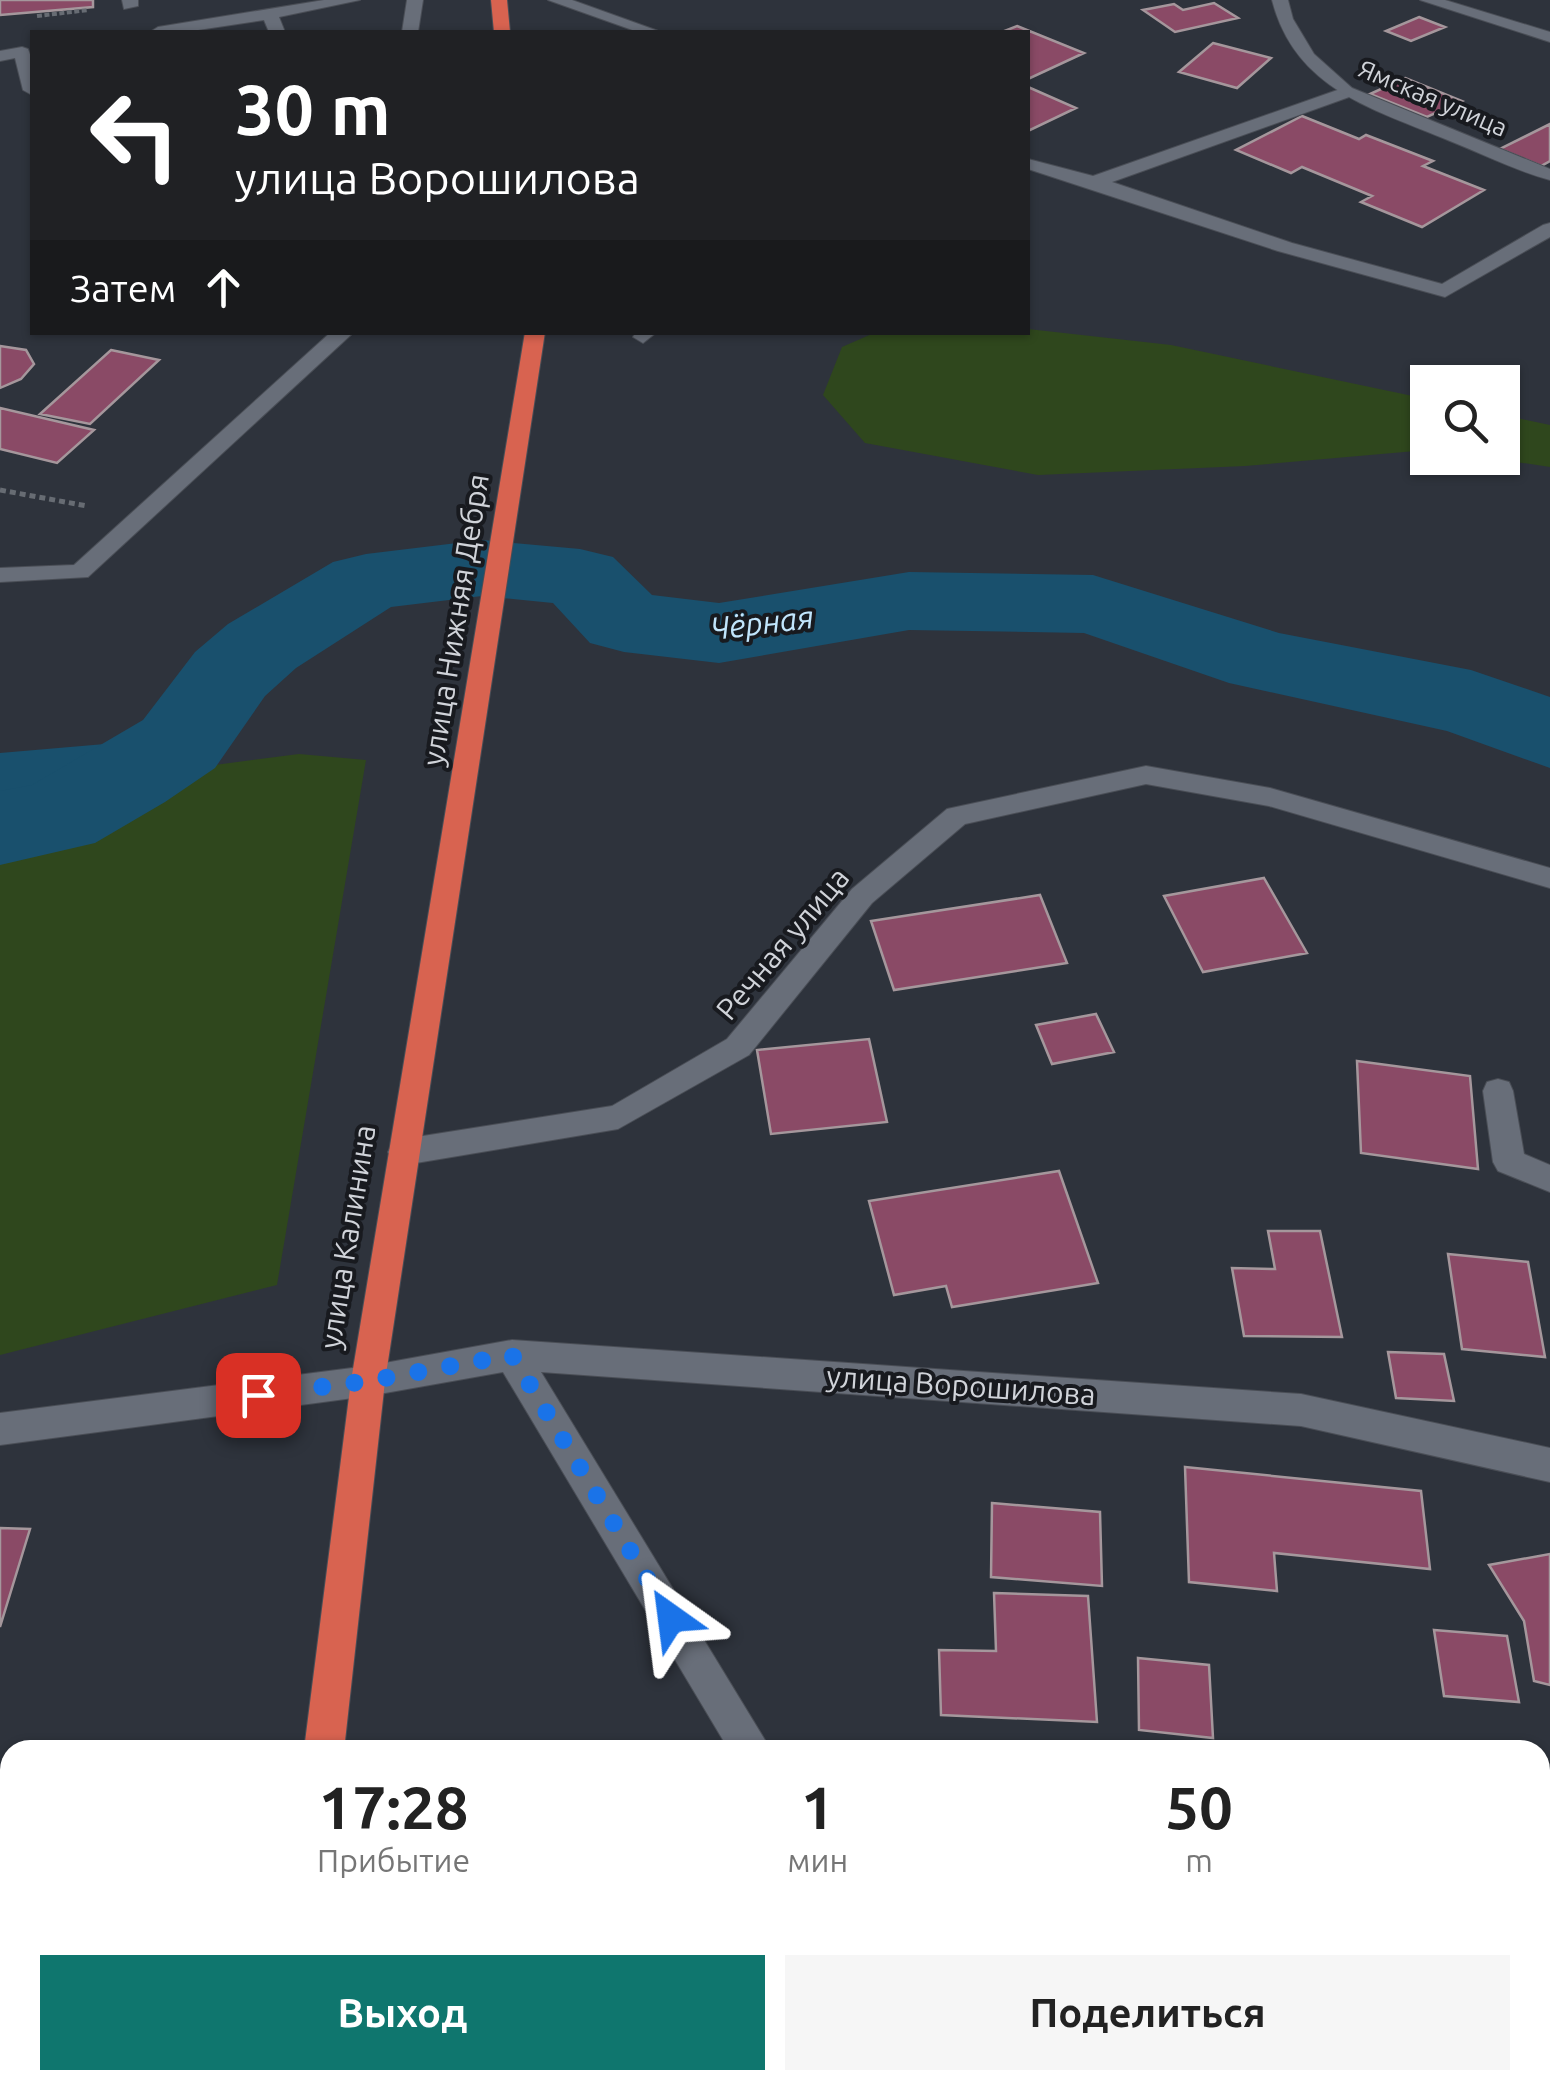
<!DOCTYPE html>
<html lang="ru">
<meta charset="utf-8">
<style>
:root{--surface:#fff;--page:#f6f6f6;--text:#222;--muted:#767676;--accent:#0f766e}
body{margin:0;font-family:Ubuntu,sans-serif;background:var(--page);color:var(--text);height:100vh;display:flex;flex-direction:column;font-size:38px;white-space:nowrap}
*{box-sizing:border-box;margin:0}
p{font-size:32px;color:var(--muted)}
.icon{flex:none;width:55px;height:55px;fill:none;stroke:currentColor;stroke-width:2;stroke-linecap:round;stroke-linejoin:round}
.map{position:relative;flex:1;overflow:hidden}
.drawer{position:absolute;left:0px;top:1740px;width:1550px;height:350px;display:flex;flex-direction:column;background:var(--surface);border-radius:30px 30px 0 0;box-shadow:0 2px 8px #0004}
.drawer>*{flex:none}
.guide{position:absolute;left:30px;top:30px;width:1000px;height:305px;border-radius:0px;box-shadow:0 2px 8px #0004;background:#202124;color:#fff;overflow:hidden}
.buttons{position:absolute;left:1410px;top:365px;display:grid;gap:20px}
.buttons a{display:grid;place-items:center;width:110px;height:110px;border-radius:0px;background:var(--surface);box-shadow:0 2px 8px #0004;font-size:50px}
.pin{position:absolute;display:grid;place-items:center;width:85px;height:85px;color:#fff;margin:-42px;border-radius:20px;box-shadow:0 5px 15px #0006}
.me{position:absolute;width:110px;margin:-55px;rotate:329deg;stroke-linejoin:round;filter:drop-shadow(0 0 8px #0008)}
.turn{display:flex;align-items:center;gap:35px;height:210px;padding:0 40px;font-size:45px}
.turn .icon{width:130px;height:130px;stroke-width:2.5}
.turn b{display:block;font-size:70px;line-height:85px}
.then{display:flex;align-items:center;height:95px;padding:0 40px;background:#0003;gap:20px;font-size:38px}
.eta{display:flex;justify-content:space-evenly;align-items:center;height:170px;text-align:center}
.eta b{font-size:60px;font-weight:600;line-height:70px}
.cta{display:flex;gap:20px;margin-top:auto;padding:20px 40px}
.cta a{flex:1;height:115px;border-radius:0px;background:var(--accent);color:#fff;font-size:40px;font-weight:600;line-height:115px;text-align:center}
.cta a+a{background:var(--page);color:var(--text)}
.map>svg:first-child{display:block}
</style>
<div class="map">
<svg width="1550" height="2090" viewBox="0 0 1550 2090">
<rect width="100%" height="100%" fill="#2e333c"/>
<path fill="#2f471d" d="M1028 329 1171 345 1427 399V450L1245 466 1038 475 865 443 823 395 842 347 874 333 1028 332Z
M1503 415 1550 425V467L1490 458H1502Z
M299 754 366 760 277 1285 0 1355V846L116 809 184 769Z"/>
<path fill="#19506d" d="M140 741 179 744 184 769 116 809 0 846V753Z"/>
<g fill="none" stroke-linecap="round" stroke-linejoin="round">
<path fill="#19506d" fill-rule="evenodd" d="M482 540 580 549 613 557 652 595 719 603 909 572 1093 575 1279 633 1471 670 1550 697V768L1447 731 1229 683 1084 633 909 630 719 663 624 652 590 643 553 603 482 596 391 607 296 668 265 696 215 768 165 802 95 843 0 865V791L32 785 143 720 195 652 228 624 333 562 366 554Z"/>
</g>
<path fill="#8a4a66" stroke="#a5979c" stroke-width="2.5" d="M0 0H93V7L0 15Z
M1214 3 1238 18 1175 32 1143 10 1174 4 1183 10Z
M1419 17 1445 27 1411 41 1386 31Z
M1017 26 1084 53 1028 79V32H1002Z
M1213 43 1271 58 1237 88 1179 72Z
M1405 78 1462 101 1427 117 1370 94Z
M1028 87 1076 108 1028 131Z
M1302 116 1359 139 1366 135 1433 161 1423 166 1484 190 1422 227 1361 202 1372 196 1302 167 1291 173 1236 150Z
M1550 124V161L1541 166 1500 149Z
M0 346 26 350 34 364 21 379 0 388Z
M111 350 159 360 90 424 40 414Z
M0 408 94 430 57 463 0 449Z
M1264 878 1307 953 1203 972 1164 896Z
M1040 895 1067 963 894 990 871 921Z
M1096 1014 1114 1052 1052 1064 1036 1025Z
M869 1039 887 1122 771 1134 757 1050Z
M1357 1061 1470 1076 1478 1169 1361 1153Z
M1059 1171 1098 1283 952 1307 946 1286 894 1295 869 1201Z
M1268 1231H1320L1342 1337 1244 1336 1232 1268 1275 1269Z
M1448 1254 1528 1262 1545 1357 1462 1349Z
M1388 1352 1444 1354 1454 1401 1396 1398Z
M1185 1467 1421 1491 1430 1569 1274 1553 1277 1591 1189 1582Z
M992 1503 1100 1512 1102 1586 991 1577Z
M0 1528 30 1529 0 1627Z
M1550 1554V1685L1534 1681 1524 1621 1489 1565Z
M994 1593 1088 1596 1097 1722 941 1715 939 1650 996 1651Z
M1434 1630 1507 1636 1519 1702 1444 1696Z
M1138 1658 1209 1665 1213 1738 1139 1730Z
M1540 1775 1550 1776V1831L1540 1830Z
M1540 1847 1550 1849V1917L1540 1915Z
M1540 1972 1550 1973V2027L1540 2026Z
M947 2080H1158V2090H947Z
M1287 2080H1396L1398 2090H1289Z"/>
<g fill="none" stroke-linecap="round" stroke-linejoin="round">
<g stroke="#4a4e56" stroke-width="2">
<path id="lane" d="M122 0H138V6L124 9Z
M324 0H360L279 17 285 32H269L264 20 185 32H150L158 27Z
M407 0H423L418 32H402Z
M548 0H572L661 32H638Z
M22 47 28 49 32 60V95L23 90 15 58 0 61V51Z
M1346 87 1352 88V96L1112 182 1292 243 1442 284 1543 225 1550 223V237L1445 297 1278 251 1028 169V159L1093 176Z
M331 332H354L88 577 0 582V568L74 565Z
M636 332H657L643 343 633 337Z
M1498 1079 1509 1082 1513 1091 1524 1154 1550 1165V1192L1498 1171 1493 1162 1483 1091 1487 1082Z"/>
</g>
<g stroke="#4a4e56" stroke-width="2">
<path id="street" d="M1272 0H1288L1293 19 1314 54 1352 88 1550 169V180C1516 171 1483 154 1450 141 1374 109 1295 90 1272 0Z
M1420 0H1445L1550 32V42Z
M1146 766 1270 788 1550 868V888L1269 806 1146 784 965 824 872 903 749 1055 618 1129 404 1165 393 1161 388 1152 393 1143 404 1139 612 1106 727 1039 852 889 947 809Z
M512 1340 1301 1394 1550 1448V1482L1301 1426 541 1372 771 1750H729L503 1372 368 1396 0 1445V1413L368 1366Z
M809 2080H853V2090H809Z"/>
</g>
<g stroke="#4a4e56" stroke-width="2">
<path id="highway" d="M491 0H507L510 32H494Z
M525 332H545L385 1381 344 1750H304L351 1381Z
M258 2080H302L301 2090H257Z"/>
</g>
<path stroke="#676c73" stroke-width="4" stroke-dasharray="5 2.5" stroke-linecap="butt" d="M37 16 89 10"/>
<path stroke="#676c73" stroke-width="5" stroke-dasharray="6 4" stroke-linecap="butt" d="M0 490 87 506"/>
<use href="#lane" fill="#686e79" fill-rule="evenodd"/>
<use href="#street" fill="#686e79" fill-rule="evenodd"/>
<use href="#highway" fill="#d86350" fill-rule="evenodd"/>
</g>
<g fill="none" stroke-linecap="round" stroke-linejoin="round">
<path stroke="#1a73e8" stroke-width="18" stroke-dasharray="0 32.4" d="M258 1395 368 1381 512 1355 671 1618"/>
</g>
<g text-anchor="middle" stroke-width="8" stroke-linejoin="round" paint-order="stroke">
<g font-size="25" fill="#d0d3d9" stroke="#181a1f">
<text transform="translate(1433 98) rotate(23)" y="9">Ямская улица</text>
</g>
<g font-size="30" fill="#d0d3d9" stroke="#181a1f">
<text transform="translate(456 620) rotate(-81)" y="10">улица Нижняя Дебря</text>
<text transform="translate(783 944) rotate(-50)" y="10">Речная улица</text>
<text transform="translate(348 1237) rotate(-81)" y="10">улица Калинина</text>
<text transform="translate(961 1386) rotate(4)" y="10">улица Ворошилова</text>
</g>
<g font-size="32" font-style="italic" fill="#c1e5fc" stroke="#181a1f">
<text transform="translate(762 623) rotate(-7)" y="11">Чёрная</text>
</g>
</g>
</svg>
<div class="buttons">
<a><svg class="icon" aria-label="search" viewBox="0 0 24 24"><circle cx="10" cy="10" r="6"/><path d="M15 15l6 6"/></svg></a>
</div>
<div class="pin" style="left:258px;top:1395px;background:#d93025"><svg class="icon" aria-label="arrive" viewBox="0 0 24 24"><path d="M6 21V4h12l-3 4 3 4H6"/></svg></div>
<svg class="me" style="left:671px;top:1618px" viewBox="-20 -20 40 40"><path d="M0-17L14 15 0 8-14 15z" fill="#1a73e8" stroke="#fff" stroke-width="4"/></svg>
<div class="guide">
<div class="turn"><svg class="icon" aria-label="left" viewBox="0 0 24 24"><path d="M17 20v-9H6M10 6l-5 5 5 5"/></svg><div><b>30 m</b>улица Ворошилова</div></div>
<div class="then">Затем<svg class="icon" aria-label="ahead" viewBox="0 0 24 24"><path d="M12 20V5M6 11l6-6 6 6"/></svg></div>
</div>
<section class="drawer">
<div class="eta">
<div><b>17:28</b><p>Прибытие</p></div>
<div><b>1</b><p>мин</p></div>
<div><b>50</b><p>m</p></div>
</div>
<div class="cta"><a>Выход</a><a>Поделиться</a></div>
</section>
</div>
